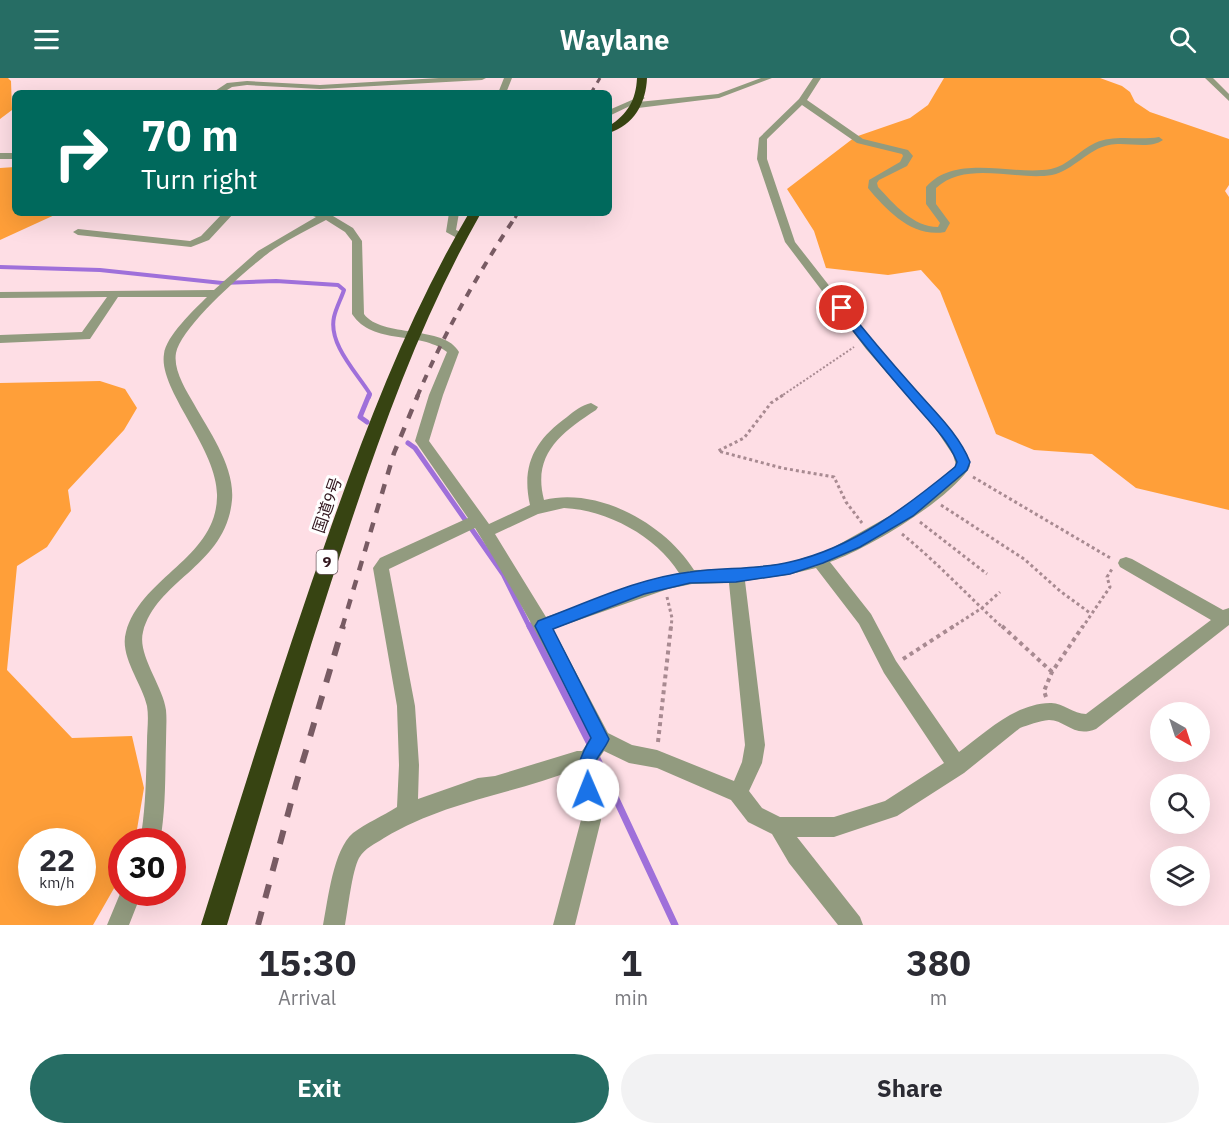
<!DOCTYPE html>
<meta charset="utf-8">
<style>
:root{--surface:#fff;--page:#f2f2f3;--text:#2b2b33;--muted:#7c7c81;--accent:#266d64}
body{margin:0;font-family:"IBM Plex Sans","Noto Sans JP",sans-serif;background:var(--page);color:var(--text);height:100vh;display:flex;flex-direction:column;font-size:22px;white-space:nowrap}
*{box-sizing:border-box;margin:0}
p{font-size:20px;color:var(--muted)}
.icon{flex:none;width:33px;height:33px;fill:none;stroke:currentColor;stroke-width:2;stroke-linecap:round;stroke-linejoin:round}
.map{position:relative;height:847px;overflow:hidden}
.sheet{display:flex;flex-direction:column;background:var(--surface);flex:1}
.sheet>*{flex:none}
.guide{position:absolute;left:12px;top:12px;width:600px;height:126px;border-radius:9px;box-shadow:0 6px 24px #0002;background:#00695c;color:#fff;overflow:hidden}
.needle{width:39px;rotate:141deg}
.tools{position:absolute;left:1150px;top:624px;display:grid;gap:12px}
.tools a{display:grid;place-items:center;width:60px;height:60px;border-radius:50%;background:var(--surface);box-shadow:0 6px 24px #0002;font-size:30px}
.speed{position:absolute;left:18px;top:750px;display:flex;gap:12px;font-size:30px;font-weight:700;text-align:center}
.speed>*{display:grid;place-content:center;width:78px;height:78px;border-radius:50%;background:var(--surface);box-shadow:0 6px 24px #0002;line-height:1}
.speed small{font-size:15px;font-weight:400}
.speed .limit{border:9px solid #d22;background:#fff;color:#111}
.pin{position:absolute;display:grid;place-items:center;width:51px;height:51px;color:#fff;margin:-26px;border:3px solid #fff;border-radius:50%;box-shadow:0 2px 6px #0007}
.me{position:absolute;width:66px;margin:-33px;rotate:359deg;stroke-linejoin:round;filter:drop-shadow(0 0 4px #0008)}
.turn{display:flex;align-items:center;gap:21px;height:126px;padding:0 30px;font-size:27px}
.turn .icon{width:78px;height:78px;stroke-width:2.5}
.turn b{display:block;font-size:42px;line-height:51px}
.eta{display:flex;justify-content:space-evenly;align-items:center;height:102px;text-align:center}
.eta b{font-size:36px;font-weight:700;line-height:42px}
.cta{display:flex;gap:12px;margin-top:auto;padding:12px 30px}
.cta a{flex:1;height:69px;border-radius:36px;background:var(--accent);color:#fff;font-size:24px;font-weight:700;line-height:69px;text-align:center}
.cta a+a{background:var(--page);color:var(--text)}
header{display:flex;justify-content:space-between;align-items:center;height:78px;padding:0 30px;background:var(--accent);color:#fff;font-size:27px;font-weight:700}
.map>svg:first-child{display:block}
</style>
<header><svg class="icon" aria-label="menu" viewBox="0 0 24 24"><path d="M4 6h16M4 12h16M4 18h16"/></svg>Waylane<svg class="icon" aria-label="search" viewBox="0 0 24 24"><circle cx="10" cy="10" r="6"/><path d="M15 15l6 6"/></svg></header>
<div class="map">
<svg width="1229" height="847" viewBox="0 0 1229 847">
<rect width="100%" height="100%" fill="#fedee5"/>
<path fill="#ff9f39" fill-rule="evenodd" d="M0 0H8L11 3 12 32 0 41Z
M944 0H1100L1122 8 1130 14 1135 24 1150 34 1229 61V107L1225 113 1229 119V432L1136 410 1092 376 1034 372 996 356 940 213 921 192 888 197 826 190 814 153 787 111 855 59 910 40 928 27Z
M15 89V135H59L0 162V90Z
M100 303 125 311 137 330 124 352 68 412 71 433 47 469 17 488 7 592 72 660 132 658 144 710 135 763 122 764 121 798 93 847H0V305ZM32 764H82V814H32Z"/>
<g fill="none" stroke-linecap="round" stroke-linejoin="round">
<path stroke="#9f70da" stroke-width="4" d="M0 189 100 192 222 205 276 203 338 207 344 212C341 221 336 230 334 239 328 266 357 295 370 316L369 319"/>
<path stroke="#9f70da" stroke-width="5" d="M367 344 360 339 369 317
M408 365 415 370 503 496 530 550"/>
<path stroke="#9f70da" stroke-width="7" d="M530 548 591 668
M595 676 675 847"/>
<path stroke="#a88a91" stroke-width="2" stroke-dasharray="2 2" stroke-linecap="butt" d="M780 319 854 269"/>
<path stroke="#a88a91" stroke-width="3" stroke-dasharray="3 3" stroke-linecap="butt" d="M783 317 771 325 744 360 718 373 782 390 834 399 846 424 862 445
M973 399 1112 481
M941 427 1024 481 1060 513 1090 535
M920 444 987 496
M902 456C938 485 969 519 1003 550
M667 519 672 540 671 550
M951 550 982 530 1000 514
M1082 550 1110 509 1107 499 1112 491"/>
<path stroke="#a88a91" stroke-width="4" stroke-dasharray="4 4" stroke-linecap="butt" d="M1002 548 1052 594
M903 581 954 548
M1046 619 1044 613 1052 594 1083 548
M658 664 671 548"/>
<path fill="#929b7f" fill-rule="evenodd" d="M439 0H486L482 2 320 11 247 7 232 9 222 15H212L227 5 247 3 320 7Z
M504 0H512L506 15H498Z
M761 0H772L719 20 638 30 634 26 609 38V32L641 18 645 20 638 24 718 16Z
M813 0H821L807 22 863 61 908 72 913 78 907 88 879 102 877 105 878 109C894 126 913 149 938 149L940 145 926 126V109C956 75 1012 98 1051 91 1067 88 1080 72 1095 65 1115 56 1138 63 1159 59L1163 62C1149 72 1126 63 1109 67 1088 71 1074 92 1052 97 1015 103 967 82 936 110V126L950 145 945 154C913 160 887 133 868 110L869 102 900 84 903 78 902 76 857 65 802 27 767 61V81L795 164 874 265 945 344 967 376 970 388 968 392C944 425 869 470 830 484L871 536 896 583 959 674C986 654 1014 626 1050 625 1062 624 1073 636 1086 636L1211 542 1120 489 1118 485 1120 481 1126 479 1132 481 1223 532 1229 530V547L1096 651C1073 660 1066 642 1049 642 1039 643 1028 647 1020 650L964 695 897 738 834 759H797L860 839 863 847H838L789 785 772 756 748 744 731 722 657 690 629 685 604 673 598 682 596 697 601 742 575 847H553L581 742 577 691C510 717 446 723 384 760 375 766 365 770 359 780 352 793 348 831 345 847H323C328 822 333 772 353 755 366 745 383 738 397 729L399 687 397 628 373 490 380 480 468 440 415 363 429 317 447 274C419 252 373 268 352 236V163L345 154 326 142C309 151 291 160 274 171 251 187 181 248 176 275 173 292 186 312 194 326 209 353 235 389 232 422 226 488 157 501 143 554 137 577 163 608 166 632 167 643 166 653 166 664 165 697 166 730 160 764H140C146 730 146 698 147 664 147 652 149 640 147 628 142 605 119 578 126 554 141 499 216 480 217 419 219 372 158 312 164 276 166 258 194 232 207 219H118L90 261 0 265V257L82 254 107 219 0 220V214L214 212 258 173 316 139 304 135H333V138L353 150 362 163 364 236C381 260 445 247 459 274L443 317 429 363 489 446 530 427C521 387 535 362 567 339 574 333 582 327 591 325L598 329 596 332C561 355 532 376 544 422 599 409 665 446 694 492L737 491 787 485 827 473 893 436 934 407 956 387 953 377 935 350 866 271 785 164 757 81 759 60 799 21ZM564 430C607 432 656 458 679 495L632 509 546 539 495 456 538 436ZM475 450C518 518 555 588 591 660L582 673H577L495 698 478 700 418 721 419 687 415 628 389 491ZM816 490 859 546 884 595 944 685 885 723 834 739H780L762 730 749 713 762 685 765 667 745 503 787 497ZM729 505 745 667 742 684 734 703 657 672 632 667 608 655 553 551 668 511 692 506Z
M1205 0H1213L1229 16V23Z
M0 75H15V81H0Z
M223 135H234L209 162 191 169 78 157 73 154 78 151 190 163 201 158Z
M449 135H459L456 152 465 156V160H457L446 154Z
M122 811V814H142L129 847H107Z"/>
<path fill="#374412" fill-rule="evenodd" d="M637 0H647C646 25 634 47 609 55V48C628 36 636 22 637 0Z
M469 135H481C425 233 387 337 351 444 306 577 267 712 227 847H201C243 713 285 578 332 446 370 339 411 233 469 135Z"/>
<path stroke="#785b63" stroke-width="3" stroke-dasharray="6 6" stroke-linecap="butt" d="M591 15 600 0
M515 140 518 135"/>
<path stroke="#785b63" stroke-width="4" stroke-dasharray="8 8" stroke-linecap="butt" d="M417 319C444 255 478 195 516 138"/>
<path stroke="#785b63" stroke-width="4.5" stroke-dasharray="10 10" stroke-linecap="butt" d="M342 550 394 375 418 317"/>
<path stroke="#785b63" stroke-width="6" stroke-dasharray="14 14" stroke-linecap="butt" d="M258 847 296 706 343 548"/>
</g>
<path fill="#1a73e8" stroke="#114b97" stroke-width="1.5" d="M842 227 845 228C867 256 890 283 914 310 934 333 959 356 970 384L967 392 913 438 860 469 823 485 790 496 736 504 690 505 644 516 553 551 609 661C606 669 599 676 596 683 592 695 599 708 595 719L588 721 582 719C573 697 579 679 591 660L535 548 538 543C587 525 638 500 690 494 723 489 757 492 790 484 853 470 906 429 955 389L957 384C948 361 926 340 910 321 884 291 859 262 836 230Z"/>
<g text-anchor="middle" stroke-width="6" stroke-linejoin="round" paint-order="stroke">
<rect fill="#fff" stroke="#705c62" stroke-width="1.5" x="316.5" y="472" width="21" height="24" rx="4.5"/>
<g font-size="15" font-weight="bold" fill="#32161e">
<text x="327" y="489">9</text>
</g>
<g font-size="16" fill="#32161e" stroke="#fff">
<text transform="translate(327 427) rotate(-71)" y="6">国道9号</text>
</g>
</g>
</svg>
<div class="tools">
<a><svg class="needle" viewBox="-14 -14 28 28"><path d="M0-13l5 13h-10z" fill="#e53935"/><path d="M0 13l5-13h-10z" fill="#7c7c81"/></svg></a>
<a><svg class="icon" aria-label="search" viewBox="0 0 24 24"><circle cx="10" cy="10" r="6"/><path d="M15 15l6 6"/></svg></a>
<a><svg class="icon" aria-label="layers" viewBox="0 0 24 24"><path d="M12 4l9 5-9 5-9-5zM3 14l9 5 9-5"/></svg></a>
</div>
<div class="speed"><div>22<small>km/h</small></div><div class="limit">30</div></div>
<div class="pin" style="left:842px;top:230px;background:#d93025"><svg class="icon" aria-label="arrive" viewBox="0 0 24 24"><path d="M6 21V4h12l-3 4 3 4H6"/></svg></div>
<svg class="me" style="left:588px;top:712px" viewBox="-20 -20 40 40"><circle r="19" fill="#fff"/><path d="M0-13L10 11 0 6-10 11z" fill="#1a73e8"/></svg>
<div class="guide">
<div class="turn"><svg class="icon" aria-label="right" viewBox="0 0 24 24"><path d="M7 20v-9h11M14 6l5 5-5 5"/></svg><div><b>70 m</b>Turn right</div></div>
</div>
</div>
<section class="sheet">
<div class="eta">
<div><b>15:30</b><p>Arrival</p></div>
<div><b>1</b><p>min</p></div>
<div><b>380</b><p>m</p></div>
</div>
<div class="cta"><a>Exit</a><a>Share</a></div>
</section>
